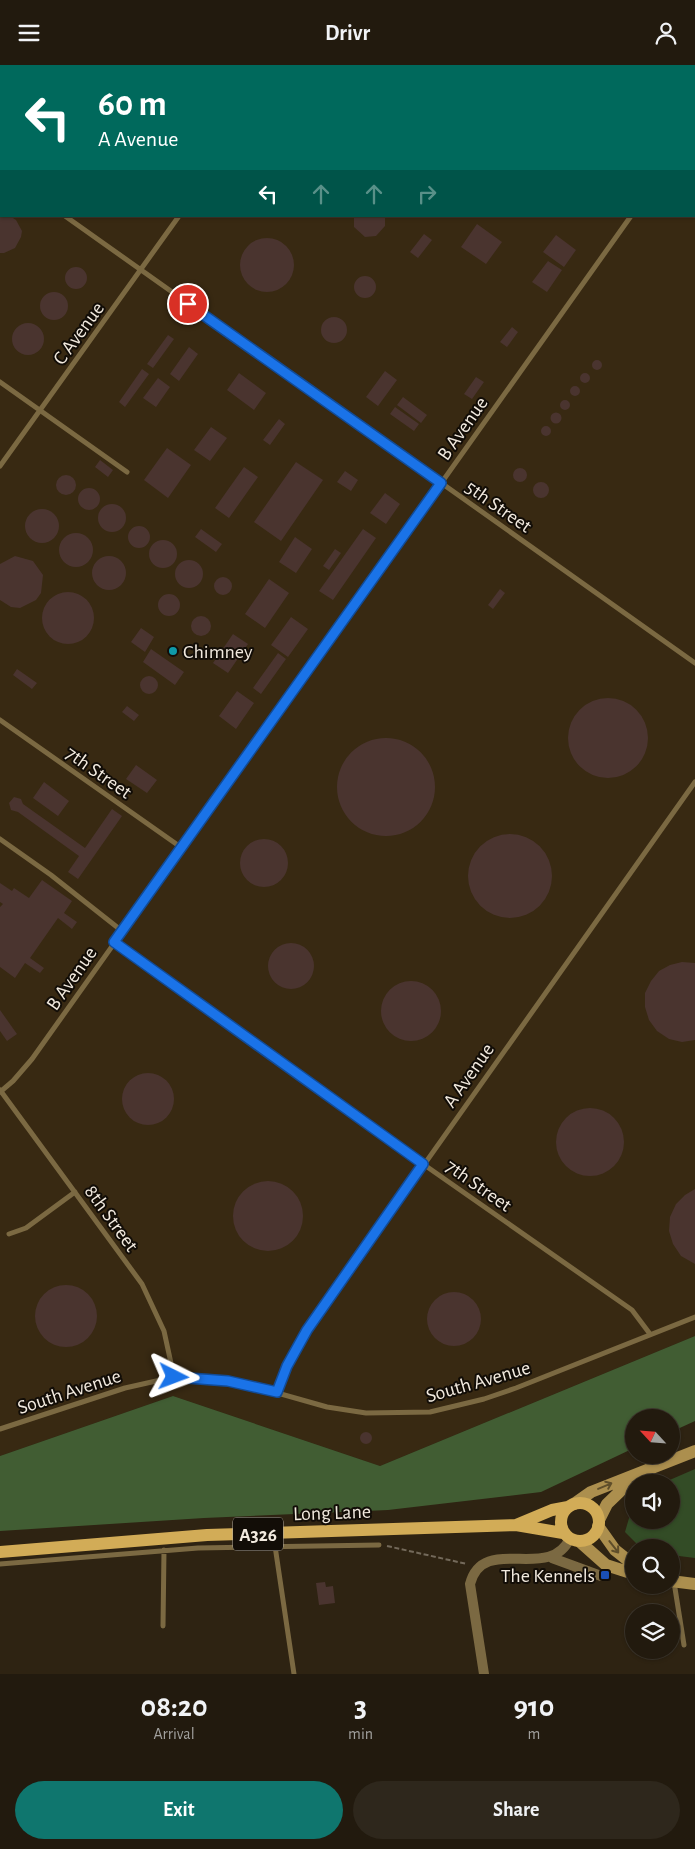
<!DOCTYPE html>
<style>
:root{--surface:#221a0e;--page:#2e271c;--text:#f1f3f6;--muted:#a2a19e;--line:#3f382e;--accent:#0f766e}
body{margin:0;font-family:"Alegreya Sans",sans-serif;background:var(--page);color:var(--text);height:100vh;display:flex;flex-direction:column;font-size:19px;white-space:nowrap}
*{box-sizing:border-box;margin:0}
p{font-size:16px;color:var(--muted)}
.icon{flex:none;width:28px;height:28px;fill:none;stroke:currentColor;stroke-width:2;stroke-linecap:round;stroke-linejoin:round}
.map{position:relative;height:1609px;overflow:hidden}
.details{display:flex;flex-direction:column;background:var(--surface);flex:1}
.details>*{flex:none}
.banner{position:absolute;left:0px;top:0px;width:695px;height:152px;box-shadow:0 1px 4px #0004,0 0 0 1px var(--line);background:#00695c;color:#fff;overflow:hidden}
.needle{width:32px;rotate:296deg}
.buttons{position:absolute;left:625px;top:1344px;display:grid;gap:10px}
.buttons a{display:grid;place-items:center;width:55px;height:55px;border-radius:50%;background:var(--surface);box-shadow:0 1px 4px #0004,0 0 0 1px var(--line);font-size:25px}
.pin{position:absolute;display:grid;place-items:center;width:42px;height:42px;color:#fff;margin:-21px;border:2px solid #fff;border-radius:50%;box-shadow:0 1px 5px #0007}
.me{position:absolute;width:55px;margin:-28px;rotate:93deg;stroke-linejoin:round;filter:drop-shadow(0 0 4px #0008)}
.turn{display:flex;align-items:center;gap:18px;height:105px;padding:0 15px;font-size:22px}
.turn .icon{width:65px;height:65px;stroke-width:2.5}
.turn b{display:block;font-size:35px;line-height:42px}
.lanes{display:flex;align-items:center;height:48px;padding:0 15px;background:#0003;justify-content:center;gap:25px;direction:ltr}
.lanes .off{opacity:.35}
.eta{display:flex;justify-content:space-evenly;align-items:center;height:85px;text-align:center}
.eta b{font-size:30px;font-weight:700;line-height:35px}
.action{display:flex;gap:10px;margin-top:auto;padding:10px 15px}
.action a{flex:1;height:58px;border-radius:30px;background:var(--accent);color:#fff;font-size:20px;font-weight:700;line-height:58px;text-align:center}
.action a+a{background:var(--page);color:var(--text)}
header{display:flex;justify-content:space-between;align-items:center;height:65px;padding:0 15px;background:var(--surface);font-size:22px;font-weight:700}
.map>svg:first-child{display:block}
</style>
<header><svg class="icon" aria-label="menu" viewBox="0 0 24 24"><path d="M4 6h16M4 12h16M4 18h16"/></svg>Drivr<svg class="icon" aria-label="person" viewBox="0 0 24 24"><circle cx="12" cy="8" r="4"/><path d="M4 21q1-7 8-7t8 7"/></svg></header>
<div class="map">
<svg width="695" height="1609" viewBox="0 0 695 1609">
<rect width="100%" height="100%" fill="#2e2312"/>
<path fill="#382912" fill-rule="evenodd" d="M0 0H695V1271L380 1401 173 1331 0 1391ZM1 1H694V151H1Z"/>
<path fill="#334c26" d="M695 1404V1493L671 1490V1482H640L625 1467 634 1436V1455H671V1418L665 1417Z"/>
<path fill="#415d33" d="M695 1271V1356L671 1367V1352H634V1383L541 1427 388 1445 204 1453 0 1466V1391L173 1331 380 1401Z"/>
<path fill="#4a342f" d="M0 151H10L16 155 22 166 21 172 15 183 4 188H0Z
M354 151H385V161L376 171 365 172 354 162Z
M477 159 502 177 486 199 461 182Z
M424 169 432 175 418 193 410 187Z
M556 170 576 185 564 202 543 187Z
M240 200a27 27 0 1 1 54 0a27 27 0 1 1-54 0Z
M548 196 562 205 547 227 532 217Z
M65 213a11 11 0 1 1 22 0a11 11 0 1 1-22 0Z
M354 222a11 11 0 1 1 22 0a11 11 0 1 1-22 0Z
M40 241a14 14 0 1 1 28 0a14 14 0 1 1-28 0Z
M321 265a13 13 0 1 1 26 0a13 13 0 1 1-26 0Z
M12 274a16 16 0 1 1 32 0a16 16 0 1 1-32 0Z
M512 262 518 267 507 282 500 277Z
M168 270 174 274 153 303 147 299Z
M189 282 198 289 179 316 170 309Z
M592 300a5 5 0 1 1 10 0a5 5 0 1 1-10 0Z
M142 304 149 309 125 342 119 337Z
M385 306 397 315 378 341 366 332Z
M239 308 266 328 254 345 227 325Z
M580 313a5 5 0 1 1 10 0a5 5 0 1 1-10 0Z
M476 312 484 317 472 334 464 329Z
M158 313 170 322 156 342 143 333Z
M570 326a5 5 0 1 1 10 0a5 5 0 1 1-10 0Z
M403 332 427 350 421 358 397 340Z
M560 340a5 5 0 1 1 10 0a5 5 0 1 1-10 0Z
M395 342 419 359 414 366 390 349Z
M550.5 353a5.5 5.5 0 1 1 11 0a5.5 5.5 0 1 1-11 0Z
M279 354 285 359 270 380 263 375Z
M541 366a5 5 0 1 1 10 0a5 5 0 1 1-10 0Z
M211 362 227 373 210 396 194 385Z
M167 383 191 400 168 433 144 415Z
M100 395 113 405 108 412 95 402Z
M296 397 323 415 281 476 254 457Z
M244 402 258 412 229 453 215 443Z
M513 410a7 7 0 1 1 14 0a7 7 0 1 1-14 0Z
M345 406 358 415 351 426 337 417Z
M56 420a10 10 0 1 1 20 0a10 10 0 1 1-20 0Z
M533 425a8 8 0 1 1 16 0a8 8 0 1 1-16 0Z
M78 434a11 11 0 1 1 22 0a11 11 0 1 1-22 0Z
M385 428 400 439 386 459 370 448Z
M98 453a14 14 0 1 1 28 0a14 14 0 1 1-28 0Z
M25 461a17 17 0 1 1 34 0a17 17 0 1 1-34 0Z
M128 472a11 11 0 1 1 22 0a11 11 0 1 1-22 0Z
M201 464 222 479 216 487 195 472Z
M363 464 376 473 333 535 319 526Z
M59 485a17 17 0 1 1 34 0a17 17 0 1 1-34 0Z
M295 472 312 484 296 508 279 497Z
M149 489a14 14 0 1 1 28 0a14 14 0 1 1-28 0Z
M335 484 341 488 329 505 323 501Z
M15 491 33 496 43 510 41 528 36 535 20 543 11 542 0 535V499Z
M92 508a17 17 0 1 1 34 0a17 17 0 1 1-34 0Z
M175 509a14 14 0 1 1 28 0a14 14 0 1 1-28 0Z
M214 521a9 9 0 1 1 18 0a9 9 0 1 1-18 0Z
M269 514 289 528 265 563 245 549Z
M500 524 505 528 493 544 488 540Z
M42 553a26 26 0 1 1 52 0a26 26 0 1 1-52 0Z
M158 540a11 11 0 1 1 22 0a11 11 0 1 1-22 0Z
M191 561a10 10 0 1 1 20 0a10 10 0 1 1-20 0Z
M291 552 308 564 288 592 271 580Z
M141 563 154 572 145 587 131 577Z
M233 569 248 579 228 608 213 598Z
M167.5 586a5.5 5.5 0 1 1 11 0a5.5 5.5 0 1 1-11 0Z
M151 584 184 607 175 620 143 597Z
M278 588 286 594 261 629 253 623Z
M17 604 37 618 32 624 13 610Z
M140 620a9 9 0 1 1 18 0a9 9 0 1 1-18 0Z
M237 626 254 638 236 664 219 651Z
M568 673a40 40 0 1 1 80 0a40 40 0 1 1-80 0Z
M127 641 139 650 134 656 122 647Z
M337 722a49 49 0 1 1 98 0a49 49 0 1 1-98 0Z
M136 700 157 715 147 728 126 714Z
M44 717 69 736 58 751 33 733Z
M14 732 21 734 23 739 85 783 112 744 122 751 78 814 68 807 79 791 18 747 11 745 9 738Z
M468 811a42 42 0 1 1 84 0a42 42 0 1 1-84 0Z
M240 798a24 24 0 1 1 48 0a24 24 0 1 1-48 0Z
M42 815 72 836 64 848 77 857 72 864 58 853 30 893 44 903 40 908 25 898 15 913 0 902V842L3 839 0 837V818L12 826 14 823 29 833Z
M268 901a23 23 0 1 1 46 0a23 23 0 1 1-46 0Z
M682 897 695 898V975L682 977 669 974 657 966 649 955 645 942V928L651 916 659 906 670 900Z
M381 946a30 30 0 1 1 60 0a30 30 0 1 1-60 0Z
M0 945 17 969 7 976 0 966Z
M122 1034a26 26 0 1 1 52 0a26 26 0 1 1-52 0Z
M556 1077a34 34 0 1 1 68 0a34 34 0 1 1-68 0Z
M233 1151a35 35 0 1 1 70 0a35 35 0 1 1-70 0Z
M695 1124V1199L681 1191 673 1179 669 1166 670 1152 676 1139 685 1130Z
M35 1251a31 31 0 1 1 62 0a31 31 0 1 1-62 0Z
M427 1254a27 27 0 1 1 54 0a27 27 0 1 1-54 0Z
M360 1373a6 6 0 1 1 12 0a6 6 0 1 1-12 0Z
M325 1517 326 1522 333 1521 335 1538 319 1540 316 1518Z"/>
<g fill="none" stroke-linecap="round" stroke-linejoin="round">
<path stroke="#73695a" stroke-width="2" stroke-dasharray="5 2.5" stroke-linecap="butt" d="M387 1481 467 1499"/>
<path stroke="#7b6942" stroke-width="5" d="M286 1 287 0
M694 62 695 60
M694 95 695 96
M0 105 1 106
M65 151 695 598
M0 317 127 407
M0 401 179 151
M0 655 182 783
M0 774 51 810 122 866
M114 877 423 1099 632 1245 650 1269
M0 1025 142 1219 164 1266 174 1312
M0 1027 13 1016 32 994 631 151
M9 1169 26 1163 75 1127
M277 1327 287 1301 307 1265 695 717
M0 1364 125 1323 174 1312 242 1318 327 1342 366 1348 430 1347 484 1334 516 1323 695 1252
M275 1481 294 1609
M0 1499 198 1483 379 1480
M674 1517 684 1580
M163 1561 164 1485"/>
<path stroke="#7b6942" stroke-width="10" d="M552 1493 601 1511
M484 1609 470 1519C483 1468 550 1518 570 1473"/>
<path stroke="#ac8f4e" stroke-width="12" d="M574 1439 591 1427 695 1386
M599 1455 607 1439 634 1413
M598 1461 615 1485 634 1500
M579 1476 606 1500 634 1509
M671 1516 695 1519"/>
<path stroke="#d2ac57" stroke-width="12" d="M561 1457a19 19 0 1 1 38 0a19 19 0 1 1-38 0Z
M516 1460 552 1445 568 1442
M0 1487 207 1470 516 1460 563 1468"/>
</g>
<defs><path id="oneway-shaft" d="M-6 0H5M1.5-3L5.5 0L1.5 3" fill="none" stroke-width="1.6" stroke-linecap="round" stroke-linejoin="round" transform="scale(1.25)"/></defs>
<g stroke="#5f4e2a">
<use href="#oneway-shaft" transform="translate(605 1421) rotate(-23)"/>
<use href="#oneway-shaft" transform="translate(614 1482) rotate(52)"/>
</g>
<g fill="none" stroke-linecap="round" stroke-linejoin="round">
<g stroke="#114b97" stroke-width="12">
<path id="route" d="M174 1312 228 1316 277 1327 287 1301 307 1265 423 1099 114 877 441 418 188 239"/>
</g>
<use href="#route" stroke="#1a73e8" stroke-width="9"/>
</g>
<circle fill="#0f9aa8" stroke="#120d07" stroke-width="2" cx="173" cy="586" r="5"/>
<rect fill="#1a4fb4" stroke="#120d07" stroke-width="2" x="600" y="1505" width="10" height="10" rx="2.5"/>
<g text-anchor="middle" stroke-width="4" stroke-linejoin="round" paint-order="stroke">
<rect fill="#120d07" stroke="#afa89e" stroke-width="1" x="233" y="1452.5" width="50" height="33" rx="4"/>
<g font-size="19" font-weight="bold" fill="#f2eadf">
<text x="258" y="1476">A326</text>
</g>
<g font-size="20" fill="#f2eadf" stroke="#120d07">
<text transform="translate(78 268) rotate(-54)" y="7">C Avenue</text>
<text transform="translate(462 363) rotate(-55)" y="7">B Avenue</text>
<text transform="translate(499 441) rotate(35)" y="7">5th Street</text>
<text transform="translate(99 707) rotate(35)" y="7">7th Street</text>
<text transform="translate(71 913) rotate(-55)" y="7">B Avenue</text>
<text transform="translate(468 1010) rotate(-55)" y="7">A Avenue</text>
<text transform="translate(479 1120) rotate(35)" y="7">7th Street</text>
<text transform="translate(112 1153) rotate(54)" y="7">8th Street</text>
<text transform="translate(478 1316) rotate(-16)" y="7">South Avenue</text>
<text transform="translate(69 1326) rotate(-18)" y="7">South Avenue</text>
<text transform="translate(332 1447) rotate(-2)" y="7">Long Lane</text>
</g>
<g font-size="20" fill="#f2eadf" stroke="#120d07" text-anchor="start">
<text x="183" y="593">Chimney</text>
<text x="595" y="1517" text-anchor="end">The Kennels</text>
</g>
</g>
</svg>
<div class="buttons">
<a><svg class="needle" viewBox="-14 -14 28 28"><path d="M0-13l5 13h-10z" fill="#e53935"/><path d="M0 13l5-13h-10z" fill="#a2a19e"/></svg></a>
<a><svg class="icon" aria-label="sound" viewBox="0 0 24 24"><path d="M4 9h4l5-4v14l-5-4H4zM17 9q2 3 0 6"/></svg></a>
<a><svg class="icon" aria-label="search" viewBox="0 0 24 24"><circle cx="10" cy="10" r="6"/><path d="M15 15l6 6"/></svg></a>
<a><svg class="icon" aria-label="layers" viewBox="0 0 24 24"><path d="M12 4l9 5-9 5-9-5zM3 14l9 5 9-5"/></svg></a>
</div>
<div class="pin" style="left:188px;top:239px;background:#d93025"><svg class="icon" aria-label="arrive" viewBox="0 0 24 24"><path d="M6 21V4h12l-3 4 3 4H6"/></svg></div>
<svg class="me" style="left:174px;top:1312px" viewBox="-20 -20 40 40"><path d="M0-17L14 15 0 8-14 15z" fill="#1a73e8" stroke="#fff" stroke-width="4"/></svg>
<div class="banner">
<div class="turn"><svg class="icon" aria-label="left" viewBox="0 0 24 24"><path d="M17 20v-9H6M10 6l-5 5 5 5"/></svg><div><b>60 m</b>A Avenue</div></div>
<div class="lanes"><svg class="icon" aria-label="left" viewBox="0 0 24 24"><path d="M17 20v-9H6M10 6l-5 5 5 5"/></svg><svg class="icon off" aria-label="ahead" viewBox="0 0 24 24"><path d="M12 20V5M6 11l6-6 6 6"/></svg><svg class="icon off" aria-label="ahead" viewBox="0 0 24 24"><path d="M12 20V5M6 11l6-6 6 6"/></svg><svg class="icon off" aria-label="right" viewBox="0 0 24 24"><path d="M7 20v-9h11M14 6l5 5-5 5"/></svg></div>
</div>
</div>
<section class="details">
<div class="eta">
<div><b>08:20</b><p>Arrival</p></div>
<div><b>3</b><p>min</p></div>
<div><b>910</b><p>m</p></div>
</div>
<div class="action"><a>Exit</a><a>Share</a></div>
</section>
